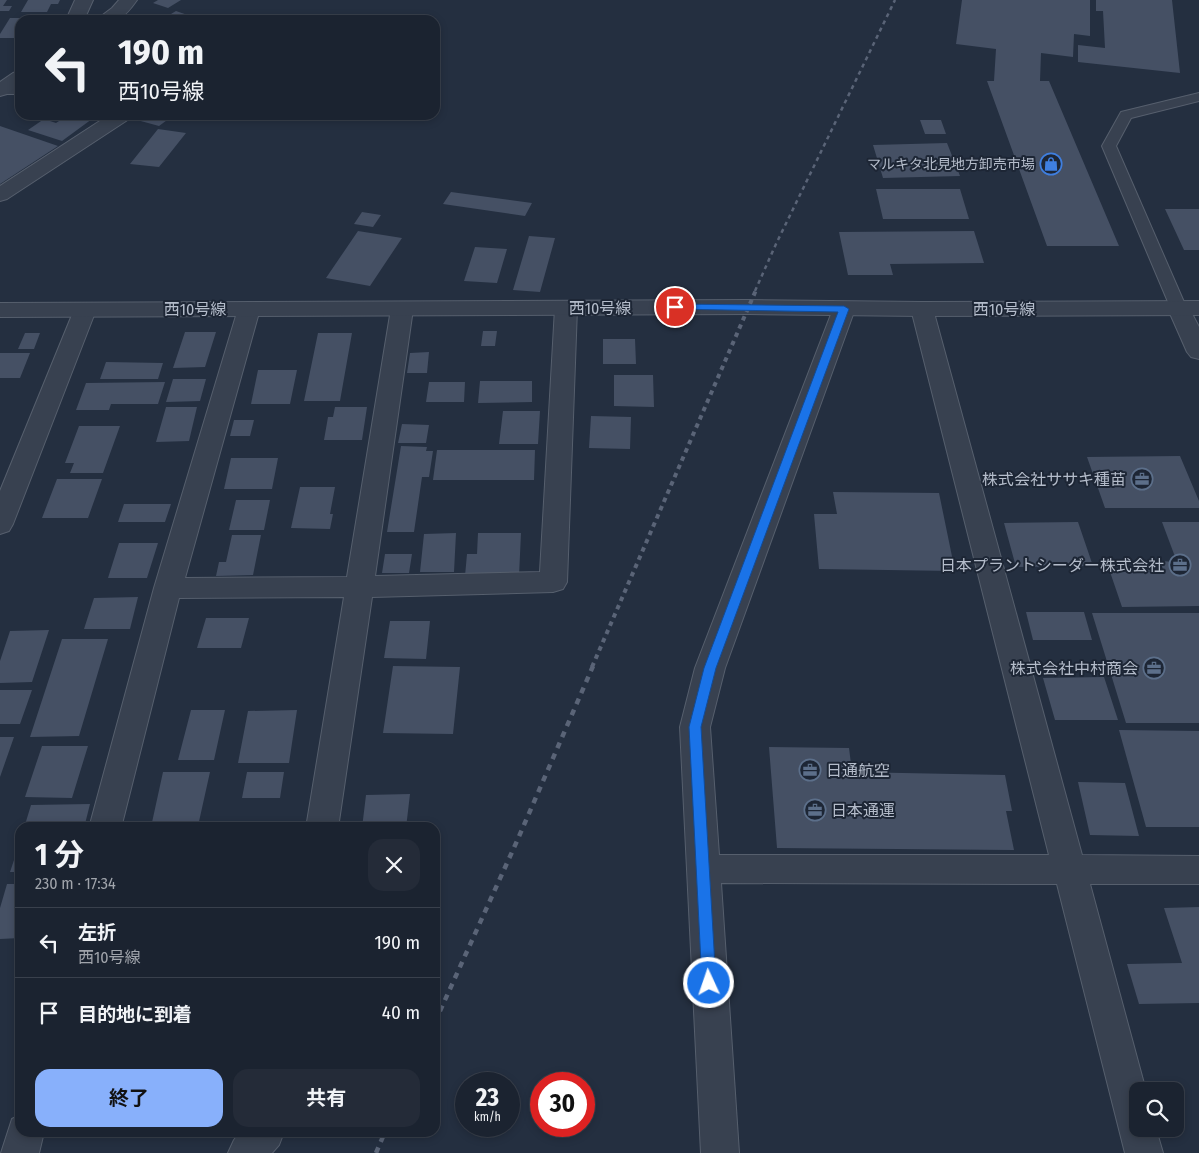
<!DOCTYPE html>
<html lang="ja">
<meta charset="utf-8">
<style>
:root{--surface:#1b2330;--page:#242b38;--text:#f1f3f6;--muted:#a0a4ab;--line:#39404c;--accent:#88b0fb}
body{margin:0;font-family:"Fira Sans Condensed","Noto Sans JP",sans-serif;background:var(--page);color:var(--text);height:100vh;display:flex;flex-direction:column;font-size:19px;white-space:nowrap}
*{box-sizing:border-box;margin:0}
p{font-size:16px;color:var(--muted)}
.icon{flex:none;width:28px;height:28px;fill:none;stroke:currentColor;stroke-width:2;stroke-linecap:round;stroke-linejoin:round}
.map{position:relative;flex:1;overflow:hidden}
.panel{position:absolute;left:15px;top:822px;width:425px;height:315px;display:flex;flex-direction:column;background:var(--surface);border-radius:15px;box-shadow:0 2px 8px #0003,0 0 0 1px var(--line)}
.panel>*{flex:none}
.banner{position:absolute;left:15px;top:15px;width:425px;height:105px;border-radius:15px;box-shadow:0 2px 8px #0003,0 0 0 1px var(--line);background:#1b2330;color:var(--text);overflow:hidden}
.tools{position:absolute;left:1129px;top:1082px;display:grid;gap:10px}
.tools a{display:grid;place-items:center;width:55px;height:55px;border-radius:10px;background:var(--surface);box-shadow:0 2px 8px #0003,0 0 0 1px var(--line);font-size:25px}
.speed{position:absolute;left:455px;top:1072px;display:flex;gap:10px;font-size:25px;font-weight:700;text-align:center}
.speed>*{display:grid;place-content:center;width:65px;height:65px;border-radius:50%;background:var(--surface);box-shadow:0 2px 8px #0003,0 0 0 1px var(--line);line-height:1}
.speed small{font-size:12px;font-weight:400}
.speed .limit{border:8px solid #d22;background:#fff;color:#111}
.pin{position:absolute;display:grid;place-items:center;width:42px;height:42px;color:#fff;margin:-21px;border:2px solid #fff;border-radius:50%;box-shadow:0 1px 5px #0007}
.me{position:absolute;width:55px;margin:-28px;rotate:357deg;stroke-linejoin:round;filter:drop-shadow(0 0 4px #0008)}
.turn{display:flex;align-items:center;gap:18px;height:105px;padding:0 20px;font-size:22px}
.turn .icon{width:65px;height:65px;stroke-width:2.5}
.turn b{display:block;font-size:35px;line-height:42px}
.round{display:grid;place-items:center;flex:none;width:52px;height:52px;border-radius:15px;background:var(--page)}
.summary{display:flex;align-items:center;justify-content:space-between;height:85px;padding:0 20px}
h1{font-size:30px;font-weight:700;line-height:38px}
.cta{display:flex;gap:10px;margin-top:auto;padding:10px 20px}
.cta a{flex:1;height:58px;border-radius:15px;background:var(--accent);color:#111;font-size:20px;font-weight:700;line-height:58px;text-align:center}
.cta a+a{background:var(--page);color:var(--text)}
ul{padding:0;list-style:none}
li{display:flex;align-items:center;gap:15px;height:70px;padding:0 20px;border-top:1px solid var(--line)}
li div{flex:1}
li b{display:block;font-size:19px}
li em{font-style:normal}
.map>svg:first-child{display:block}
</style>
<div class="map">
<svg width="1199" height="1153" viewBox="0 0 1199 1153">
<rect width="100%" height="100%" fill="#242f40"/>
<path fill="#455064" d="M0 0H7L3 6H12L9 11H0Z
M28 0H60L58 4H51L47 12H21Z
M158 0H181L168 8 153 3Z
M962 0H1090V36L1074 34 1073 57 1041 53 1040 81H1049L1119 246H1047L987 81H994L996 49 956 44Z
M1096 0H1172L1180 73 1078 62V45L1105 48 1103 11H1096Z
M176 11 202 20H161Z
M10 18H33L32 20H20V38H0V34Z
M68 115H77L92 119 62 141 28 130 44 119 56 123Z
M144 115H174L159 126 137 120Z
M920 120H941L946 134H925Z
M0 126 58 146 0 184Z
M158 129 186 133 159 167 130 164Z
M947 143 960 176 883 178 873 145Z
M876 189H960L969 219H883Z
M451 192 532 203 525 216 443 204Z
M1165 209H1199V250H1184Z
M362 212 381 215 373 227 354 224Z
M358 231 402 238 370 286 326 278Z
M974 231 984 263 890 264 893 275H848L839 232Z
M529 236 555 238 540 292 513 290Z
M475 247 507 249 497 283 464 281Z
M483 331H497L495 346H481Z
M185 332H216L205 367 173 368Z
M25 333H40L34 349H18Z
M318 333H352L340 401H304Z
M603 339H635L636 364H603Z
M429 352 427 373H407L410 353Z
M0 353H30L20 378H0Z
M106 362 163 363 158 379H100Z
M258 370H297L290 404H251Z
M614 375H653L654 407 614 406Z
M173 379H206L200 401 166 402Z
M480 381H532V402L478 403Z
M165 382 158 404H111L109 410H76L86 383Z
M429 382H465L464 402H426Z
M166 407H197L189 441 156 442Z
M335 407H367L362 440H324L328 417H333Z
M503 411H540L538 444H499Z
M591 416 631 417 630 449 589 448Z
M234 420H254L250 436H230Z
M402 424 429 425 426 443H398Z
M79 426H120L103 473H70L74 463H65Z
M401 446 427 447 426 451H433L429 477H422L414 532H387Z
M437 450H535L534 480H433Z
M1180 456 1199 501V508H1105L1087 457Z
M231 458H278L272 489H224Z
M57 479H102L88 518H42Z
M300 487H335L330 514H333L330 529 291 528Z
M833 492 939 493 955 571 819 569 814 514H837Z
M236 500H270L264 530H229Z
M124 504H171L165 522H118Z
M1078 522 1093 566 1016 567 1004 523Z
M1162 522H1199V606L1122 607 1109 569H1163L1160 561 1177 562Z
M456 533 454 572H420L424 534Z
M478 533H521L519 576H465L467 554H477Z
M232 535H261L253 575 216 576 219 562H226Z
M119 543H158L147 578H108Z
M385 554H412L409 573H382Z
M138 597 130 629H84L94 598Z
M1026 612H1084L1092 640H1033Z
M1092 613H1199V723H1126Z
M206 618H249L241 648H197Z
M390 621H430L426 659 384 658Z
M49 630 32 682 0 683V661L10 631Z
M62 639H108L79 736 30 737Z
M393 666 460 667 453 734 383 733Z
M1104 677 1118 720H1055L1043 678Z
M0 690H32L20 724H0Z
M191 710H225L214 760H178Z
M297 710 289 763H238L248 711Z
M1119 730 1199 731V827H1146Z
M0 737H14L0 777Z
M42 746H88L72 798 25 797Z
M769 747 849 748 852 772 1005 775 1012 811H1006L1014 850 777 848Z
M163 772H210L198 826 151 827Z
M247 772H284L280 798H242Z
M1078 782 1125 783 1139 836 1090 835Z
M410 794 406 828H362L366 795Z
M90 804 84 828H24L31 805Z
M20 842V872H10Z
M7 884H20V938L0 939V908Z
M1199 907V1003L1139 1004 1127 964 1182 963 1164 908Z"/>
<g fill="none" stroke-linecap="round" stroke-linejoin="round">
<g stroke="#565f6d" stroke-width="2">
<path id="service" d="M1199 93V101L1131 118 1116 146 1187 309 1184 312H1174L1171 309 1102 146 1121 112Z"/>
</g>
<g stroke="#565f6d" stroke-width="2">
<path id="minor" d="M75 0H93L84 20H66Z
M0 82H20V94H0Z
M109 115H132L129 119 7 199 0 201V186Z
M566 301 574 303 577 308 567 582 563 589 553 592 372 597 338 828H306L344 597 179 598 121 828H89L154 588 238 309 241 304 249 302 257 304 260 309 185 578 347 577 391 309 394 304 402 302 410 304 413 309 375 576 540 572 555 308 558 303Z
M844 302 852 304 855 309 725 668 710 727 719 855H1049L911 309 914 304 922 302 930 304 933 309 1082 855 1199 856V884H1090L1146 1091H1138V1129H1156L1163 1153H1125L1057 884 721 883 739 1153H701L680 727 695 668 833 309 836 304Z
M1179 302 1187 304 1199 327V359L1191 357 1187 352 1168 309 1171 304Z
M85 303 93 305 96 310 13 524 9 531 0 534V491L74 310 77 305Z
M20 1115V1132H44L39 1153H1L12 1119Z
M240 1132H284L279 1145 272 1153H228L234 1140Z"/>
</g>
<g stroke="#565f6d" stroke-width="2">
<path id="tertiary" d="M119 0H137C123 20 120 20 96 20L112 8Z
M20 71V85L7 94 0 96V82L13 73Z
M749 300 922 302 1199 301V315L922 316 749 314 0 317V303Z"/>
</g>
<use href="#service" fill="#384150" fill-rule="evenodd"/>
<use href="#minor" fill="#384150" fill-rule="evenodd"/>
<use href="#tertiary" fill="#384150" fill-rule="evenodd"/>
<path stroke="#5a6477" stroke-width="2.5" stroke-dasharray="4 4" stroke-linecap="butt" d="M755 291 776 244 895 0"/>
<path stroke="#5a6477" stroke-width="4" stroke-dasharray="4.5 4.5" stroke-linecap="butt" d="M592 667 756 290"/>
<path stroke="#5a6477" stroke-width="4.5" stroke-dasharray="6 6" stroke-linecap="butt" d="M435 1022 517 841 593 666
M376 1153 385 1132"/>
</g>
<path fill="#1a73e8" stroke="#114b97" d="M675 304 844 306 849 309 716 668 701 727 716 983 714 987 709 989 704 987 702 983 689 727 704 668 838 312 672 309V305Z"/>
<defs>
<g id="shop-ring" transform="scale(1.125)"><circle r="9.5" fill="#1d2635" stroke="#3f7fe0" stroke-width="1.5"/><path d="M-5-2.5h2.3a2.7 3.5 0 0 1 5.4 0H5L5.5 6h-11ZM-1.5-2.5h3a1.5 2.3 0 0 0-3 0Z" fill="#3f7fe0"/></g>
<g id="office-ring" transform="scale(1.125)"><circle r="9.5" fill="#1d2635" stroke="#5c6f8a" stroke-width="1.5"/><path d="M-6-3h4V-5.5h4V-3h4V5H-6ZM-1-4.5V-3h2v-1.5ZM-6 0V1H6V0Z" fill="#5c6f8a"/></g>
</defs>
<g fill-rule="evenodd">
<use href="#shop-ring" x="1051" y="164"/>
<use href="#office-ring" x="1142" y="479"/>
<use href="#office-ring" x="1180" y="565"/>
<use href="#office-ring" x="1154" y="668"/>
<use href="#office-ring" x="810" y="770"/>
<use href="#office-ring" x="815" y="810"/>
</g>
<g text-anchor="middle" stroke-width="4" stroke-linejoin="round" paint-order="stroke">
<g font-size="14" fill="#b4bcca" stroke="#1d2635" text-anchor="end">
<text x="1035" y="169">マルキタ北見地方卸売市場</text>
</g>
<g font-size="16" fill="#b4bcca" stroke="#1d2635">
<text x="600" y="314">西10号線</text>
<text x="195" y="315">西10号線</text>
<text x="1004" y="315">西10号線</text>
</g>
<g font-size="16" fill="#b4bcca" stroke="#1d2635" text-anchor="end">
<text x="1126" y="485">株式会社ササキ種苗</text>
<text x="1164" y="571">日本プラントシーダー株式会社</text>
<text x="1138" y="674">株式会社中村商会</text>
<text x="826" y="776" text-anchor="start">日通航空</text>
<text x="831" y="816" text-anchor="start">日本通運</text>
</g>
</g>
</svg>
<div class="tools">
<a><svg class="icon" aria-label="search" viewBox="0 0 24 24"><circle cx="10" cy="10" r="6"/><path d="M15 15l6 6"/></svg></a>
</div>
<div class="speed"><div>23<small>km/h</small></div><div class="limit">30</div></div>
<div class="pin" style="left:675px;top:307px;background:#d93025"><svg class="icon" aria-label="arrive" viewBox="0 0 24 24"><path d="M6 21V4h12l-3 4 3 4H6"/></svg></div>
<svg class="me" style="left:709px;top:983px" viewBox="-20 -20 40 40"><circle r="17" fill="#1a73e8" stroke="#fff" stroke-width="3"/><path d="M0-11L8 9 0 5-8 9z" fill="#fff"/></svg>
<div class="banner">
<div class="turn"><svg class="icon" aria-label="left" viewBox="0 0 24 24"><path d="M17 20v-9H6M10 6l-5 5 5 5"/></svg><div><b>190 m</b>西10号線</div></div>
</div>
<section class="panel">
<div class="summary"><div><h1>1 分</h1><p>230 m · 17:34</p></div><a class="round"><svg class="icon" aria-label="close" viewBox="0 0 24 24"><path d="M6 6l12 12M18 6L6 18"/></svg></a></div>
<ul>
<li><svg class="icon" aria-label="left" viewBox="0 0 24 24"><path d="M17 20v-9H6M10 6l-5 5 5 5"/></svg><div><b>左折</b><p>西10号線</p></div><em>190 m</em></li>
<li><svg class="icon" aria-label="arrive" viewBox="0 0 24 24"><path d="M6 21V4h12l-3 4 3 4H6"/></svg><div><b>目的地に到着</b></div><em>40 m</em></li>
</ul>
<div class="cta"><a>終了</a><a>共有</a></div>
</section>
</div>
